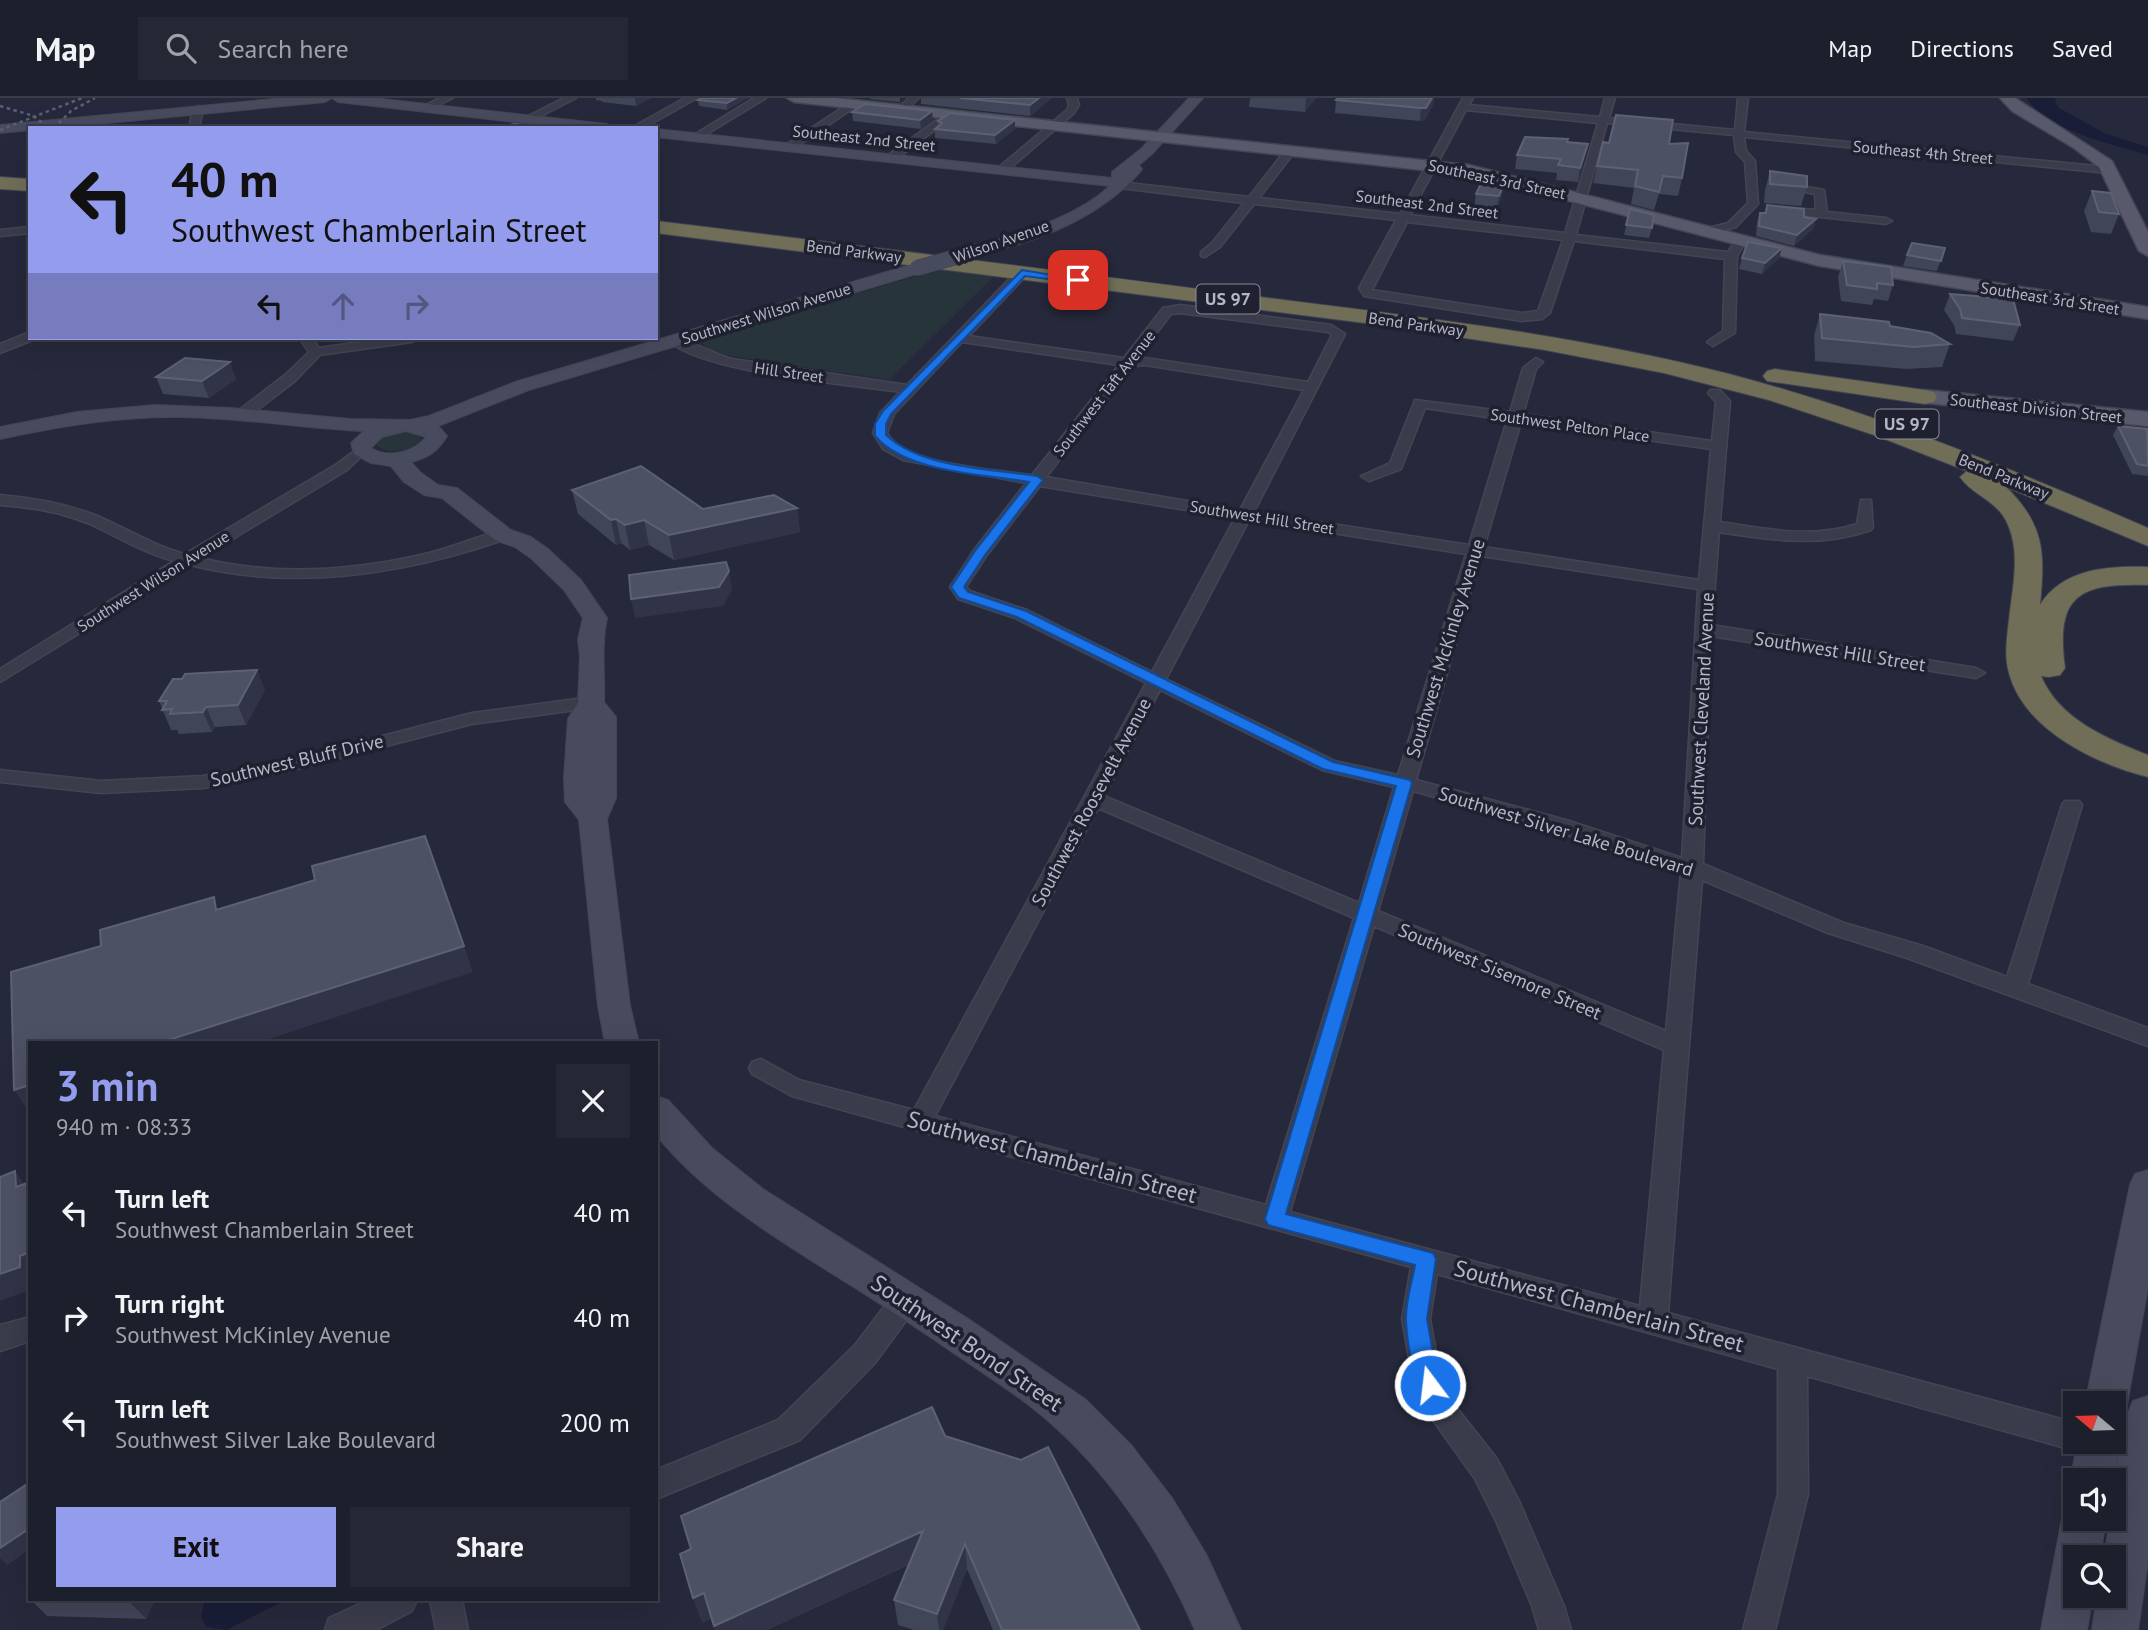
<!DOCTYPE html>
<meta charset="utf-8">
<style>
:root{--surface:#1c1f2c;--page:#252734;--text:#f1f3f6;--muted:#a0a2a9;--line:#3a3d48;--accent:#949ced}
body{margin:0;font-family:"PT Sans",sans-serif;background:var(--page);color:var(--text);height:100vh;display:flex;flex-direction:column;font-size:26px;white-space:nowrap}
*{box-sizing:border-box;margin:0}
p{font-size:23px;color:var(--muted)}
.icon{flex:none;width:38px;height:38px;fill:none;stroke:currentColor;stroke-width:2;stroke-linecap:round;stroke-linejoin:round}
.map{position:relative;flex:1;overflow:hidden}
.panel{position:absolute;left:28px;top:943px;width:630px;height:560px;display:flex;flex-direction:column;background:var(--surface);border-radius:0px;box-shadow:0 7px 28px #0002,0 0 0 2px var(--line)}
.panel>*{flex:none}
.banner{position:absolute;left:28px;top:28px;width:630px;height:214px;border-radius:0px;box-shadow:0 7px 28px #0002,0 0 0 2px var(--line);background:#949ced;color:#111;overflow:hidden}
.needle{width:46px;rotate:289deg}
.fabs{position:absolute;left:2063px;top:1293px;display:grid;gap:14px}
.fabs a{display:grid;place-items:center;width:63px;height:63px;border-radius:0px;background:var(--surface);box-shadow:0 7px 28px #0002,0 0 0 2px var(--line);font-size:35px}
.pin{position:absolute;display:grid;place-items:center;width:60px;height:60px;color:#fff;margin:-30px;border-radius:14px;box-shadow:0 4px 10px #0006}
.me{position:absolute;width:77px;margin:-38px;rotate:345deg;stroke-linejoin:round;filter:drop-shadow(0 0 5px #0008)}
.turn{display:flex;align-items:center;gap:24px;height:147px;padding:0 28px;font-size:32px}
.turn .icon{width:91px;height:91px;stroke-width:2.5}
.turn b{display:block;font-size:49px;line-height:60px}
.lanes{display:flex;align-items:center;height:66px;padding:0 28px;background:#0003;justify-content:center;gap:35px;direction:ltr}
.lanes .off{opacity:.35}
.round{display:grid;place-items:center;flex:none;width:74px;height:74px;border-radius:0px;background:var(--page)}
.head{display:flex;align-items:center;justify-content:space-between;height:119px;padding:0 28px}
h1{font-size:42px;font-weight:600;line-height:52px;color:var(--accent)}
.cta{display:flex;gap:14px;margin-top:auto;padding:14px 28px}
.cta a{flex:1;height:80px;border-radius:0px;background:var(--accent);color:#111;font-size:28px;font-weight:600;line-height:80px;text-align:center}
.cta a+a{background:var(--page);color:var(--text)}
ul{padding:0;list-style:none}
li{display:flex;align-items:center;gap:21px;height:105px;padding:0 28px}
li div{flex:1}
li b{display:block;font-size:26px}
li em{font-style:normal}
header{display:flex;align-items:center;gap:42px;box-sizing:border-box;height:98px;padding:0 35px;background:var(--surface);border-bottom:2px solid var(--line)}
header strong{font-size:33px}
nav{display:flex;gap:38px;margin-inline-start:auto;font-size:24px}
.search{width:490px;height:63px;background:var(--page);display:flex;align-items:center;gap:18px;box-sizing:border-box;padding:0 24px;border-radius:0px;color:var(--muted);font-size:26px}
.map>svg:first-child{display:block}
</style>
<header>
<strong>Map</strong>
<div class="search"><svg class="icon" aria-label="search" viewBox="0 0 24 24"><circle cx="10" cy="10" r="6"/><path d="M15 15l6 6"/></svg>Search here</div>
<nav><a>Map</a><a>Directions</a><a>Saved</a></nav>
</header>
<div class="map">
<svg width="2148" height="1532" viewBox="0 0 2148 1532">
<rect width="100%" height="100%" fill="#26293b"/>
<path fill="#28343c" d="M944 170 995 177 889 282 731 258 709 251 701 244 709 239Z
M398 334H414L422 341C412 353 388 358 376 347L382 340Z"/>
<path fill="#1a1d37" d="M2026 0H2056L2055 4 2059 10 2106 36 2148 49V57C2111 46 2049 33 2026 0Z
M205 1502H285L227 1532 206 1529 201 1519Z"/>
<g fill="none" stroke-linecap="round" stroke-linejoin="round">
<g stroke="#434554" stroke-width="3">
<path id="street" d="M440 0H453L428 12 420 10Z
M564 0H576L518 30H505Z
M685 0H697L644 30H631Z
M754 0H766L697 42 689 40Z
M909 0H919L905 13H899V9Z
M1067 0H1077L1079 7 1074 15 1006 74H998V70L1067 12 1069 7Z
M1463 0H1473L1469 7 1600 19 1605 0H1615L1609 20 1735 32 1738 0H1748L1744 34 2108 69 2113 72 2108 75 1744 39 1746 53 1755 63 1758 106 1736 129 1708 136 1704 135V131L1728 125 1748 105 1745 64 1736 54 1734 37 1607 25 1576 137 1728 154 1733 146H1741L1743 148 1737 158 1735 235 1713 248 1707 244 1723 233 1725 161 1574 143 1550 215 1542 221 1522 223 1364 198 1359 190 1396 122 1254 106 1220 149 1205 159 1201 158V154L1212 145 1244 105 1120 90 1115 87 1120 84 1249 99 1287 50 1291 49 1296 52 1259 100 1400 116ZM1466 12 1598 25 1565 135 1410 117ZM1407 124 1563 142 1538 213 1522 215 1372 192Z
M851 4 859 6 792 52H784V48Z
M198 8 203 11 199 30H189L193 11Z
M948 14 956 16 895 62H887V58Z
M1779 84 1824 92 1827 114 1886 120 1892 123 1886 126 1774 114V110L1778 109 1816 112 1815 96 1775 89 1774 87Z
M30 129V135L0 138V132Z
M1022 171 1028 175 1026 178 969 238 1124 260 1163 210 1180 207 1331 227 1345 236 1254 414 1469 447 1507 322 1425 310 1401 371 1369 383 1361 378 1390 365 1415 302 1510 314 1523 270 1536 260 1543 264 1536 271 1523 316 1712 343 1716 304 1708 295 1710 292H1720L1730 303 1720 424C1766 431 1812 441 1857 426L1861 402H1871L1873 429 1871 432C1820 450 1771 442 1719 434L1712 527 1976 570 1985 575 1976 580 1711 538 1703 766 1844 825 1923 848 2007 879 2062 707 2065 703H2079L2082 707 2028 886 2148 930V948L1907 860 1828 835 1702 782 1668 1215 2076 1325V1344H2089L2087 1349 2076 1353 1807 1278 1808 1396 1775 1532H1743L1778 1396V1271L1437 1176 1430 1221 1438 1266 1449 1300 1497 1361 1519 1403 1564 1508 1571 1532H1539L1532 1508 1496 1423 1475 1381 1422 1307 1410 1266 1402 1221 1411 1169 792 998 752 976 749 970 752 964 761 961 799 982 914 1012 1146 585 1015 520 958 501 950 489 974 452 1026 385 903 362 883 351 873 335 880 315 900 294C849 286 701 275 668 242L669 239C680 238 717 257 732 261L907 287 1018 172ZM1180 215 1328 234 1332 237 1308 284 1138 259 1171 216ZM962 244 1119 267 1032 377C998 372 903 367 887 335L894 316ZM1145 267 1304 292 1240 412 1046 379 1132 268ZM1521 324 1711 351 1699 482 1484 449ZM1040 388 1235 420 1152 574 1027 512 970 493 966 489 987 457ZM1249 422 1466 456 1398 677 1335 663 1166 581ZM1481 458 1698 491 1682 760 1566 722 1416 682ZM1160 592 1322 672 1394 689 1359 805 1104 698ZM1413 693 1552 732 1681 774 1666 933 1378 813ZM1098 710 1354 820 1266 1107 935 1018ZM1374 828 1664 952 1640 1208 1290 1114Z
M30 234V240L35 241 0 255V246Z
M299 240H312L319 250 387 240H418L412 244 320 257 295 283 248 319H238V313L285 277 309 254Z
M361 348 368 352 347 372 201 460C272 478 350 473 421 457 449 451 475 439 503 432L511 437 509 440C406 476 297 494 190 467L0 584V571L174 463C144 455 118 439 90 426 61 414 31 409 0 407V397C35 400 68 406 100 419 129 432 155 448 185 456L337 366Z
M591 599 598 601 600 605 598 609 472 626 293 672 203 690 101 695 0 684V672L101 683 203 678 293 661 472 615Z
M906 1189 916 1193 920 1201 916 1209 875 1265 800 1342 656 1401V1372L778 1322 855 1247 896 1193Z
M30 1219V1243L0 1253V1227Z
M368 1502H417L412 1513 376 1532H325L329 1520Z
M430 1502H462L468 1532H436Z"/>
</g>
<g stroke="#434554" stroke-width="2">
<path id="secondary" d="M284 0H373L607 26 614 30H568L338 4 332 0 325 4 56 30H30V32L0 35V27Z
M1189 0H1203L1152 56 1139 67 1142 71 1140 74C1098 121 1038 143 977 158L969 153 971 150C1018 135 1073 122 1110 88L656 39V31L1112 80V74L1142 50Z
M917 165 925 170 923 174 529 292 438 328 447 338C438 353 428 360 411 364L420 374 438 387 457 390 511 432 531 439 548 451 581 482 607 520C601 547 605 576 604 604L616 619V700L607 721 630 908 639 945H605L598 908 579 722 565 704 564 679 568 621 578 605 580 558 578 542 583 520 564 492 532 461 515 449 495 442 442 400 424 397 404 384 391 368 371 365 354 356 351 345 364 333C303 330 243 320 181 319 120 318 60 328 0 341V329L77 314 155 307 231 310 350 321 410 322 429 318 515 284ZM406 333 426 339C414 354 389 361 371 350L382 339Z
M656 998 668 1002 712 1050 763 1091 970 1222 1085 1301 1132 1348 1172 1400 1206 1456 1241 1532H1195C1162 1456 1116 1384 1054 1328 1029 1305 1001 1287 973 1268 930 1239 888 1210 844 1183 777 1141 707 1099 656 1037Z
M2148 1072V1189L2127 1306 2121 1319 2114 1322V1306H2085L2130 1087 2135 1076Z
M2148 1298V1463L2138 1532H2092L2097 1498H2114V1460H2104L2110 1421H2114C2114 1384 2118 1337 2133 1303Z
M2114 1330 2120 1344 2113 1382H2076V1394L2070 1382 2078 1344H2114Z
M2076 1403V1421H2106L2100 1460H2076V1498H2093L2087 1532H2041L2062 1421 2068 1406Z"/>
</g>
<g stroke="#434554" stroke-width="3">
<path id="primary" d="M787 0H835L1469 67 1820 157 2148 209V221L1820 168 1469 77 794 4Z
M2000 0H2015L2112 63 2148 134V158L2139 153 2099 69 2074 50 2012 13Z
M1925 292 2148 314V328L1917 304 1914 299 1917 294Z"/>
</g>
<g stroke="#424453" stroke-width="2">
<path id="highway" d="M0 79 30 81V93L0 91Z
M656 123C855 147 1053 172 1252 198 1412 218 1573 236 1729 276 1874 314 2012 371 2148 430V448L2006 389C2045 427 2045 455 2040 507 2063 470 2109 468 2148 469V487C2079 485 2055 497 2065 570L2060 577 2049 579 2041 578C2059 621 2107 641 2148 657V679C2096 666 2024 632 2009 575 2004 558 2007 539 2009 522 2012 492 2021 456 2008 427 1999 403 1973 398 1960 379L1967 373 1877 338 1769 302 1664 275 1545 252 1365 225 656 135Z
M1775 271 1925 292 1934 294 1937 299 1934 304 1925 306 1767 283 1763 278 1767 273Z"/>
</g>
<use href="#street" fill="#3a3c4b" fill-rule="evenodd"/>
<use href="#secondary" fill="#484a5e" fill-rule="evenodd"/>
<use href="#primary" fill="#585a6b" fill-rule="evenodd"/>
<use href="#highway" fill="#706e57" fill-rule="evenodd"/>
<path stroke="#5c5f72" stroke-width="2.5" stroke-dasharray="3.5 3.5" stroke-linecap="butt" d="M0 8 34 18 48 30
M54 30 71 13 95 0
M0 32 82 0"/>
<g stroke="#434554" stroke-width="16" stroke-linecap="butt">
<path id="secondary-bridge" d="M917 170 977 153"/>
</g>
<use href="#secondary-bridge" stroke="#484a5e" stroke-width="15"/>
</g>
<path fill="#414558" d="M596 0H651L636 8 602 4V3L596 2Z
M700 0H748L727 12 699 8 698 2Z
M870 0H900V4L870 1Z
M921 0H1052L1030 18 921 6Z
M1250 0H1316L1305 14 1249 9Z
M1338 0H1434L1433 7 1424 23H1420L1335 15 1336 2Z
M852 14 933 22 921 31 853 23Z
M1015 22V31L996 46 935 40V31L938 28V23Z
M1567 44 1588 46 1578 84 1556 82 1557 75 1515 71 1517 57Z
M1669 46 1682 80 1678 98 1659 96 1654 112 1631 106 1634 90 1593 85 1597 68Z
M1770 73 1807 89 1801 108 1764 105 1765 92Z
M2092 93 2119 116 2111 136 2091 134 2084 113Z
M1476 96 1502 98 1496 113 1474 110Z
M1767 107 1804 119 1816 121 1813 131 1794 148 1756 138 1757 124 1760 115H1764Z
M1630 111 1652 130 1649 140 1624 137Z
M1782 150 1779 160 1762 176 1739 171 1742 160Z
M1945 150 1937 173 1903 168 1907 157Z
M1843 163 1893 187 1888 203 1874 201 1872 207 1841 203 1838 179Z
M1950 196 2020 227 2013 243 1956 236 1954 227 1944 212Z
M1820 216 1890 228 1950 246 1942 269 1906 271 1815 263 1814 238Z
M156 279 236 281 209 300 163 296Z
M2118 328 2148 333V378L2132 376 2113 337Z
M572 392 703 411 797 410 800 434 674 462 649 447 630 452 621 445 616 447 578 416Z
M265 592 246 627 215 629 212 634 179 636 177 632H171L159 603Z
M945 1338 1140 1532H993L967 1471 943 1532H914L898 1527 894 1502 908 1467 767 1532H715L712 1520 702 1525Z
M31 1502H155L146 1521 47 1518Z"/>
<path fill="#313448" d="M635 0H651L636 8Z
M736 0H748L727 12V5Z
M1039 0H1052L1030 18V7Z
M1307 0H1316L1305 14 1306 1Z
M1432 0H1434L1433 7 1424 23H1420L1421 10Z
M932 13 933 22 921 31 920 22Z
M1015 22V31L996 46 995 37Z
M1588 46 1585 60 1578 84 1580 70Z
M1505 83 1502 98 1496 113 1499 98Z
M1816 121 1813 131 1794 148 1797 137Z
M1782 150 1779 160 1762 176 1765 165Z
M230 264 236 281 209 300 202 283Z
M797 410 800 434 674 462 669 437Z
M616 421 621 445 616 447 611 422Z
M644 422 649 447 630 452 625 427Z
M729 473 732 492 723 508 635 520 631 501Z
M257 572 265 592 246 627 238 607Z
M206 609 215 629 212 634 203 614Z
M464 848 473 874 257 945H159Z
M30 987V1015L14 992Z
M15 1073 30 1094 16 1089Z
M30 1154V1192L0 1203V1176L20 1158Z
M30 1430V1451L7 1467 0 1460V1450Z
M923 1433 926 1458 767 1532H715L714 1528Z
M965 1446 967 1471 943 1532H939L937 1516Z
M704 1495 712 1520 702 1525 693 1500Z
M130 1502H155L146 1521 129 1503Z"/>
<path fill="#4d5164" stroke="#5e6173" stroke-width="2" d="M701 0H736L727 5 698 2Z
M960 0H1039L1030 7Z
M1338 0H1432L1426 10H1421L1336 2Z
M865 6 932 13 920 22 852 14Z
M950 15 1015 22 995 37 935 31 942 25 938 23Z
M1616 17 1673 22 1669 46 1688 45 1682 80 1663 78 1659 94 1635 88 1638 72 1597 68 1603 44 1609 45Z
M514 26 541 29 507 30Z
M1525 39 1568 41 1567 44 1588 46 1580 70 1558 67 1561 61 1517 57Z
M1770 73 1807 78V89L1770 86Z
M1483 81 1505 83 1499 98 1476 96Z
M2092 93 2111 95 2119 116 2099 114Z
M1767 107 1804 111V119L1816 121 1797 137 1759 128 1760 115H1766Z
M1630 111 1654 117 1652 130 1626 127Z
M1748 144 1782 150 1765 165 1742 160Z
M1912 145 1945 150 1941 163 1907 157Z
M1843 163 1891 169 1893 187 1877 185V191L1847 187Z
M1950 196 2013 201 2020 227 1962 220 1960 211Z
M1820 216 1889 224 1890 228 1931 235 1950 246 1914 249 1822 240Z
M185 260 230 264 202 283 156 279Z
M2118 328 2147 331 2148 368 2137 366Z
M641 368 703 411 774 397 797 410 669 437 644 422 625 427 616 421 611 422 572 392Z
M726 464 729 473 719 489 631 501 629 477Z
M257 572 238 607 206 609 203 614 170 616 172 611 162 612 167 603H159L173 581H182L185 576Z
M425 738 464 848 159 945H30V987L14 992 11 874 101 848 100 832 214 799 216 812 315 782 312 768Z
M15 1073 16 1089 30 1084V1154L20 1158V1169L0 1176V1079Z
M932 1309 945 1338 1021 1362 1048 1349 1140 1532H1002L965 1446 937 1516 894 1502 923 1433 714 1528 704 1495 693 1500 680 1456 691 1451 681 1418Z
M30 1384V1430L0 1450V1404Z
M100 1502H130L129 1503Z"/>
<path fill="#1a73e8" stroke="#114b97" stroke-width="2" d="M1022 172 1082 182 1078 185 1025 178 891 316 886 326V337C921 370 991 371 1037 378L1043 382 985 457 964 489 968 494 1026 513 1333 664 1410 682 1412 685 1286 1116 1433 1155 1436 1161 1427 1221 1435 1266 1441 1287 1438 1294 1430 1297 1422 1294C1413 1273 1407 1246 1406 1223 1405 1205 1412 1184 1415 1167L1275 1129 1268 1127 1265 1121 1396 688 1323 671 1017 519 959 500 951 489 975 453 1029 384C983 376 907 375 875 338V326L883 313Z"/>
<g text-anchor="middle" stroke-width="7" stroke-linejoin="round" paint-order="stroke">
<g font-size="16" fill="#b5b7c6" stroke="#1f2130">
<text transform="translate(864 40) rotate(6)" y="6">Southeast 2nd Street</text>
<text transform="translate(1923 54) rotate(5)" y="6">Southeast 4th Street</text>
<text transform="translate(1497 81) rotate(12)" y="6">Southeast 3rd Street</text>
<text transform="translate(1427 106) rotate(7)" y="6">Southeast 2nd Street</text>
<text transform="translate(1001 143) rotate(-19)" y="6">Wilson Avenue</text>
<text transform="translate(854 153) rotate(7)" y="6">Bend Parkway</text>
<text transform="translate(2050 200) rotate(9)" y="6">Southeast 3rd Street</text>
<text transform="translate(766 215) rotate(-17)" y="6">Southwest Wilson Avenue</text>
<text transform="translate(1416 226) rotate(8)" y="6">Bend Parkway</text>
<text transform="translate(789 274) rotate(8)" y="6">Hill Street</text>
<text transform="translate(1104 295) rotate(-52)" y="6">Southwest Taft Avenue</text>
<text transform="translate(2036 310) rotate(6)" y="6">Southeast Division Street</text>
<text transform="translate(1570 327) rotate(8)" y="6">Southwest Pelton Place</text>
<text transform="translate(2004 378) rotate(22)" y="6">Bend Parkway</text>
<text transform="translate(1262 419) rotate(9)" y="6">Southwest Hill Street</text>
<text transform="translate(153 483) rotate(-32)" y="6">Southwest Wilson Avenue</text>
</g>
<g fill="#1f2130" stroke="#888a99" stroke-width="2">
<rect x="1196.5" y="186.5" width="63" height="29" rx="5"/>
<rect x="1875.5" y="311.5" width="63" height="29" rx="5"/>
</g>
<g font-size="18" font-weight="bold" fill="#b5b7c6">
<text x="1228" y="207">US 97</text>
<text x="1907" y="332">US 97</text>
</g>
<g font-size="19" fill="#b5b7c6" stroke="#1f2130">
<text transform="translate(1445 550) rotate(-73)" y="7">Southwest McKinley Avenue</text>
<text transform="translate(1840 553) rotate(9)" y="7">Southwest Hill Street</text>
<text transform="translate(1701 611) rotate(-87)" y="7">Southwest Cleveland Avenue</text>
<text transform="translate(297 662) rotate(-13)" y="7">Southwest Bluff Drive</text>
<text transform="translate(1091 704) rotate(-62)" y="7">Southwest Roosevelt Avenue</text>
<text transform="translate(1566 733) rotate(17)" y="7">Southwest Silver Lake Boulevard</text>
<text transform="translate(1500 873) rotate(23)" y="7">Southwest Sisemore Street</text>
</g>
<g font-size="23" fill="#b5b7c6" stroke="#1f2130">
<text transform="translate(1052 1059) rotate(15)" y="8">Southwest Chamberlain Street</text>
<text transform="translate(1599 1208) rotate(15)" y="8">Southwest Chamberlain Street</text>
<text transform="translate(967 1245) rotate(34)" y="8">Southwest Bond Street</text>
</g>
</g>
</svg>
<div class="fabs">
<a><svg class="needle" viewBox="-14 -14 28 28"><path d="M0-13l5 13h-10z" fill="#e53935"/><path d="M0 13l5-13h-10z" fill="#a0a2a9"/></svg></a>
<a><svg class="icon" aria-label="sound" viewBox="0 0 24 24"><path d="M4 9h4l5-4v14l-5-4H4zM17 9q2 3 0 6"/></svg></a>
<a><svg class="icon" aria-label="search" viewBox="0 0 24 24"><circle cx="10" cy="10" r="6"/><path d="M15 15l6 6"/></svg></a>
</div>
<div class="pin" style="left:1078px;top:182px;background:#d93025"><svg class="icon" aria-label="arrive" viewBox="0 0 24 24"><path d="M6 21V4h12l-3 4 3 4H6"/></svg></div>
<svg class="me" style="left:1430px;top:1287px" viewBox="-20 -20 40 40"><circle r="17" fill="#1a73e8" stroke="#fff" stroke-width="3"/><path d="M0-11L8 9 0 5-8 9z" fill="#fff"/></svg>
<div class="banner">
<div class="turn"><svg class="icon" aria-label="left" viewBox="0 0 24 24"><path d="M17 20v-9H6M10 6l-5 5 5 5"/></svg><div><b>40 m</b>Southwest Chamberlain Street</div></div>
<div class="lanes"><svg class="icon" aria-label="left" viewBox="0 0 24 24"><path d="M17 20v-9H6M10 6l-5 5 5 5"/></svg><svg class="icon off" aria-label="ahead" viewBox="0 0 24 24"><path d="M12 20V5M6 11l6-6 6 6"/></svg><svg class="icon off" aria-label="right" viewBox="0 0 24 24"><path d="M7 20v-9h11M14 6l5 5-5 5"/></svg></div>
</div>
<section class="panel">
<div class="head"><div><h1>3 min</h1><p>940 m · 08:33</p></div><a class="round"><svg class="icon" aria-label="close" viewBox="0 0 24 24"><path d="M6 6l12 12M18 6L6 18"/></svg></a></div>
<ul>
<li><svg class="icon" aria-label="left" viewBox="0 0 24 24"><path d="M17 20v-9H6M10 6l-5 5 5 5"/></svg><div><b>Turn left</b><p>Southwest Chamberlain Street</p></div><em>40 m</em></li>
<li><svg class="icon" aria-label="right" viewBox="0 0 24 24"><path d="M7 20v-9h11M14 6l5 5-5 5"/></svg><div><b>Turn right</b><p>Southwest McKinley Avenue</p></div><em>40 m</em></li>
<li><svg class="icon" aria-label="left" viewBox="0 0 24 24"><path d="M17 20v-9H6M10 6l-5 5 5 5"/></svg><div><b>Turn left</b><p>Southwest Silver Lake Boulevard</p></div><em>200 m</em></li>
</ul>
<div class="cta"><a>Exit</a><a>Share</a></div>
</section>
</div>
